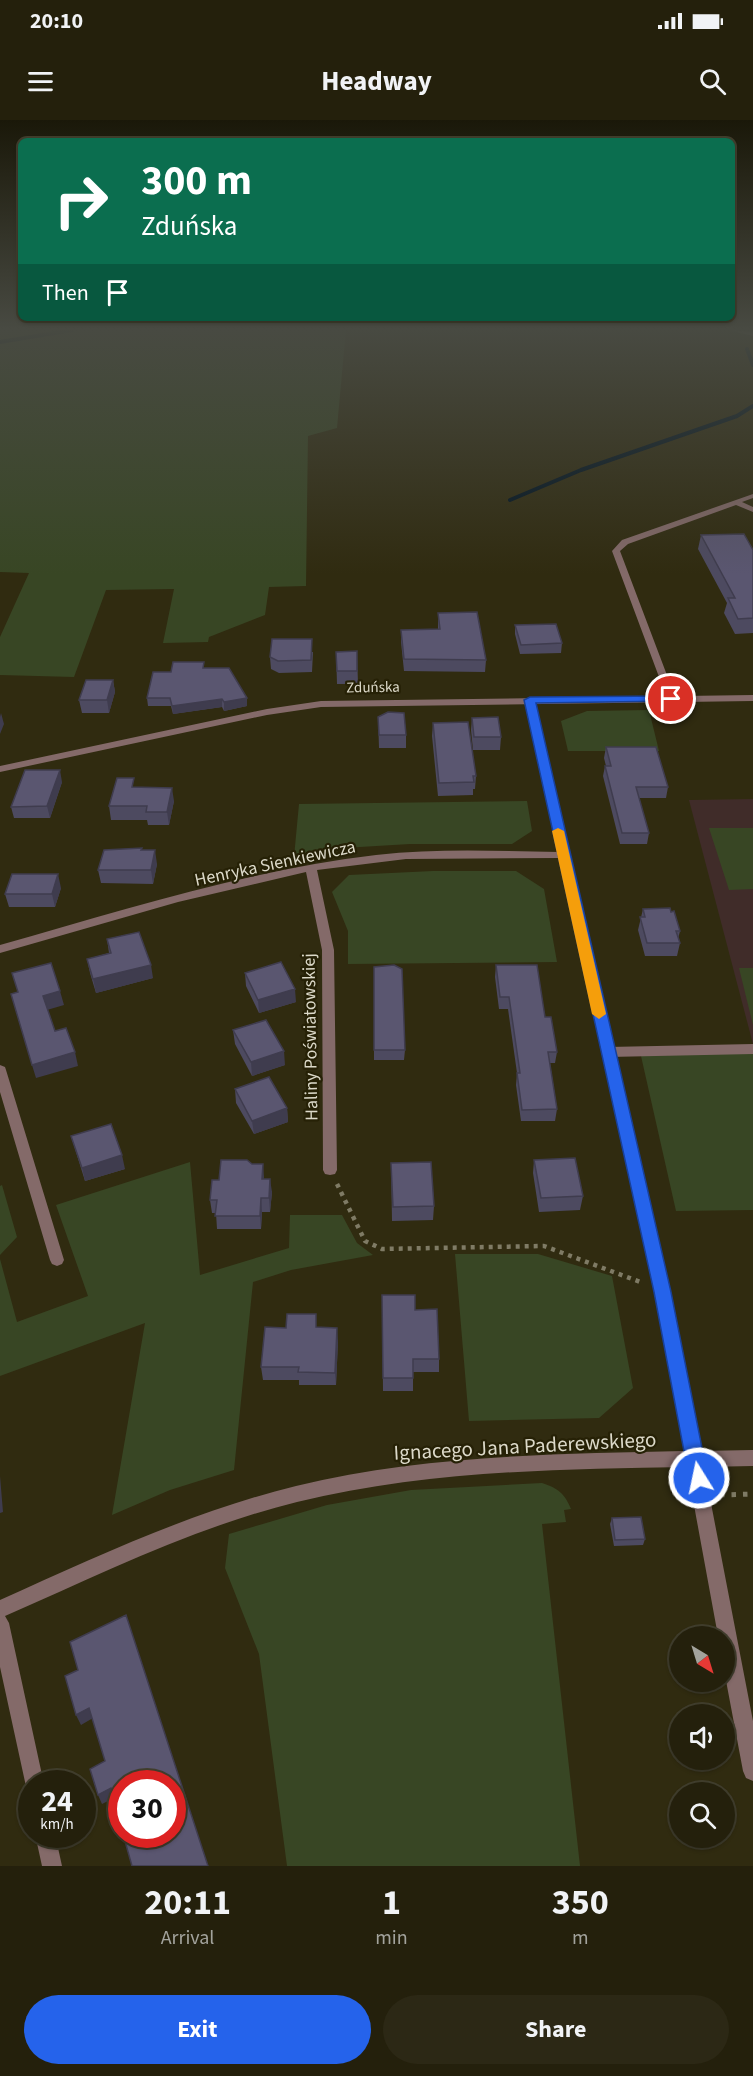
<!DOCTYPE html>
<meta charset="utf-8">
<style>
:root{--surface:#24200c;--page:#2c2815;--text:#f1f3f6;--muted:#a3a39d;--line:#413e2d;--accent:#2563eb}
body{margin:0;font-family:"Source Sans 3",sans-serif;background:var(--page);color:var(--text);height:100vh;display:flex;flex-direction:column;font-size:22px;white-space:nowrap}
*{box-sizing:border-box;margin:0}
p{font-size:20px;color:var(--muted)}
.icon{flex:none;width:33px;height:33px;fill:none;stroke:currentColor;stroke-width:2;stroke-linecap:round;stroke-linejoin:round}
.map{position:relative;height:1746px;overflow:hidden}
.sheet{display:flex;flex-direction:column;background:var(--surface);flex:1}
.sheet>*{flex:none}
.banner{position:absolute;left:18px;top:18px;width:717px;height:183px;border-radius:9px;box-shadow:0 2px 4px #0004,0 0 0 2px var(--line);background:#0b6e4f;color:#fff;overflow:hidden}
.needle{width:39px;rotate:142deg}
.tools{position:absolute;left:669px;top:1506px;display:grid;gap:12px}
.tools a{display:grid;place-items:center;width:66px;height:66px;border-radius:50%;background:var(--surface);box-shadow:0 2px 4px #0004,0 0 0 2px var(--line);font-size:30px}
.speed{position:absolute;left:18px;top:1650px;display:flex;gap:12px;font-size:30px;font-weight:700;text-align:center}
.speed>*{display:grid;place-content:center;width:78px;height:78px;border-radius:50%;background:var(--surface);box-shadow:0 2px 4px #0004,0 0 0 2px var(--line);line-height:1}
.speed small{font-size:15px;font-weight:400}
.speed .limit{border:9px solid #d22;background:#fff;color:#111}
.pin{position:absolute;display:grid;place-items:center;width:51px;height:51px;color:#fff;margin:-26px;border:3px solid #fff;border-radius:50%;box-shadow:0 2px 6px #0007}
.me{position:absolute;width:66px;margin:-33px;rotate:350deg;stroke-linejoin:round;filter:drop-shadow(0 0 4px #0008)}
.turn{display:flex;align-items:center;gap:21px;height:126px;padding:0 24px;font-size:27px}
.turn .icon{width:78px;height:78px;stroke-width:2.5}
.turn b{display:block;font-size:42px;line-height:51px}
.then{display:flex;align-items:center;height:57px;padding:0 24px;background:#0003;gap:12px;font-size:22px}
.eta{display:flex;justify-content:space-evenly;align-items:center;height:102px;text-align:center}
.eta b{font-size:36px;font-weight:700;line-height:42px}
.primary-button{display:flex;gap:12px;margin-top:auto;padding:12px 24px}
.primary-button a{flex:1;height:69px;border-radius:36px;background:var(--accent);color:#fff;font-size:24px;font-weight:700;line-height:69px;text-align:center}
.primary-button a+a{background:var(--page);color:var(--text)}
.status{display:flex;justify-content:space-between;align-items:center;height:42px;padding:0 30px;background:var(--surface);direction:ltr}
.status svg{height:16px;fill:currentColor}
header{display:flex;justify-content:space-between;align-items:center;height:78px;padding:0 24px;background:var(--surface);font-size:27px;font-weight:700}
.map>svg:first-child{display:block}
</style>
<div class="status"><b>20:10</b><svg viewBox="0 0 49 12"><path d="M0 12V9h3v3zM5 12V6h3v6zM10 12V3h3v9zM15 12V0h3v12zM26 1h20v11H26zM47 4h2v5h-2z"/></svg></div>
<header><svg class="icon" aria-label="menu" viewBox="0 0 24 24"><path d="M4 6h16M4 12h16M4 18h16"/></svg>Headway<svg class="icon" aria-label="search" viewBox="0 0 24 24"><circle cx="10" cy="10" r="6"/><path d="M15 15l6 6"/></svg></header>
<div class="map">
<svg width="753" height="1746" viewBox="0 0 753 1746">
<rect width="100%" height="100%" fill="#302b10"/>
<path fill="#402c29" d="M753 679V924L689 680Z"/>
<path fill="#384624" d="M0 210H346L337 308 308 316 306 466 269 467 265 495 209 517 208 522 163 523 174 469 106 470 74 557 0 555V517L29 453 0 452Z
M649 590 659 631H568L561 601 587 591Z
M527 681 532 711 512 724H410L343 728 294 737 299 684Z
M709 708H753V769L729 770Z
M433 751H516L544 769 557 842 348 844V811L332 772 349 755Z
M739 848H753V905Z
M753 932V1090L676 1091 641 936Z
M190 1042 200 1155 289 1128 290 1095H342L357 1123 373 1135 291 1150 253 1162 234 1350 170 1370 112 1395 145 1203 0 1256V1139L17 1202 88 1176 56 1085Z
M2 1065 17 1117 0 1135V1066Z
M455 1134H538L612 1156 633 1268 599 1298 469 1301Z
M542 1363C558 1368 565 1374 571 1389L564 1390 566 1402 542 1404 580 1746H287L259 1534 225 1448 229 1414 327 1385 411 1370Z"/>
<g fill="none" stroke-linecap="round" stroke-linejoin="round">
<path stroke="#001322" stroke-width="4" d="M0 222 72 210
M747 229 753 245
M510 380 581 350 737 296 753 286"/>
<path stroke="#7f7b65" stroke-width="4.5" stroke-dasharray="4 5" stroke-linecap="butt" d="M337 1064 365 1121 382 1129 544 1126 643 1163"/>
<path stroke="#7f7b65" stroke-width="5" stroke-dasharray="4.5 7" stroke-linecap="butt" d="M720 1375 753 1374"/>
<path fill="#846a69" fill-rule="evenodd" d="M753 374V378L742 382 753 387V392L736 385 628 424 620 431 676 579 671 582 668 581 612 431 622 420Z
M753 924V934L608 937 604 935 602 932 604 929 608 927Z"/>
<path fill="#846a69" fill-rule="evenodd" d="M732 210 753 212V216L732 211Z
M530 577 535 580 669 1172 700 1331 753 1330V1346L704 1347 753 1601V1661L746 1658 743 1651 724 1550V1516H718L687 1347C556 1349 425 1351 297 1382 195 1407 101 1454 5 1496L9 1503 44 1664H32V1673L27 1671 0 1547V1480C96 1437 193 1391 296 1366 423 1335 554 1334 684 1331L655 1172 560 738 406 739 317 750 334 830 337 1050 335 1054 330 1055 325 1054 323 1050 322 830 306 752 178 782 0 833V825C124 790 248 750 376 735 437 728 498 731 559 732L525 580Z
M0 945 5 947 6 950 64 1140 62 1144 57 1146 52 1144 50 1140 0 972Z
M35 1714H55L62 1746H42Z"/>
<path fill="#846a69" fill-rule="evenodd" d="M753 575V581L321 587 267 595 0 652V646L267 589 321 581Z"/>
</g>
<path fill="#4d4a60" d="M701 415 753 430V513L735 514 724 493 727 483 698 429Z
M438 493 486 540 485 552 404 551 401 522V510L438 509Z
M515 505 562 523 561 533 520 534 515 514Z
M357 531 358 564H337L336 532Z
M313 532 312 552 279 553 271 549 270 537Z
M205 548 247 586 224 591 222 587 173 594 171 586H148L147 578 171 552Z
M113 560 115 572 109 593H82L79 580Z
M378 597 406 615V628H379Z
M472 598 501 617 500 630H473L471 610Z
M433 603 476 656 475 669H473V675L438 676 432 616Z
M606 627 668 667 666 678H639L649 713 647 724H620L603 656 605 646H606L604 638Z
M62 662 50 698H14L11 687Z
M136 667 174 681 169 705H148L147 700H111L109 686Z
M142 728V730L157 744 153 764 101 763 98 750Z
M61 768 55 787H9L5 774Z
M643 789 671 792 680 811 678 819 680 823 677 836H645L638 810Z
M107 819 153 858 96 873 90 853 87 839 109 833Z
M496 845 545 897 557 932 555 943H550L557 989 555 1001H521L516 965 517 953 508 889H499L495 857Z
M374 847 405 930 404 940H374Z
M245 853 296 882 259 893 246 866Z
M233 910 285 945 252 956 235 924Z
M235 969 287 988 288 1002 254 1014 236 983Z
M71 1016 125 1049 85 1061Z
M534 1040 583 1076 580 1090 539 1092 533 1053Z
M391 1043 434 1086 433 1100 392 1101Z
M264 1059 272 1072 270 1092H262L261 1109H217L216 1093H212L210 1080Z
M382 1175 415 1190 439 1239V1252H413V1271H383Z
M317 1208 338 1221 336 1265H299V1260H263L261 1247Z
M612 1398 645 1419 643 1425 614 1426 610 1404Z"/>
<path fill="#3f3c4e" d="M113 560 115 572 109 593 107 580Z
M247 578V586L224 591V582Z
M222 579V587L173 594 172 586Z
M1 593 4 604 0 614V597Z
M60 650 62 662 50 698 47 686Z
M172 668 174 681 169 705 167 692Z
M155 730 157 744 153 764 151 750Z
M58 754 61 768 55 787 52 774Z
M151 845 153 858 96 873 93 859Z
M295 869 296 882 259 893 258 880Z
M60 871 64 885 47 890 43 876Z
M284 931 285 945 252 956 251 942Z
M75 932 78 946 36 958 32 945Z
M287 988 288 1002 254 1014 252 1001Z
M122 1035 125 1049 85 1061 82 1048Z
M263 1044 264 1057 263 1073 262 1059Z
M270 1059 272 1072 270 1092 269 1078Z
M261 1078 262 1092 261 1109 260 1096Z
M337 1208 338 1221 336 1265 335 1253Z
M0 1356 3 1392 0 1393Z
M89 1588 93 1598 81 1605 76 1595Z
M111 1668 116 1677 102 1684 98 1675Z"/>
<path fill="#5a5670" stroke="#3f3c4e" stroke-width="1.5" d="M744 414 753 430V498L738 499 728 478H735L701 415Z
M477 492 486 540 404 539 401 510 440 509 438 493Z
M556 504 562 523 521 525 515 505Z
M272 519H312L311 540 278 541 270 537Z
M357 531V551H337L336 532Z
M173 542H204L203 548H229L247 578 224 582 222 579 172 586 170 578H147L153 552H171Z
M86 560H113L107 580H79Z
M388 592 404 593 406 615H379L378 597Z
M498 597 501 617H474L472 598Z
M468 602 476 656H473L474 662 439 663 433 603Z
M606 627H656L668 667H636L649 713H622L605 646H611Z
M25 650H60L47 686 11 687Z
M117 658H134L132 667 172 668 167 692H146L147 686H109Z
M142 728 141 730H155L151 750H98L104 730Z
M12 754H58L52 774H5Z
M670 788 671 792 674 791 680 811H676L680 823H647L640 797H645L643 789Z
M139 812 151 845 93 859 87 839 111 833 107 819Z
M281 842 295 869 258 880 245 853Z
M51 843 60 871 43 876 55 911 66 908 75 932 32 945 11 874 18 872 12 853Z
M394 845 402 849 405 930H374V847Z
M496 845H537L545 897H551L557 932H548L557 989 522 990 517 953H520L509 877H500Z
M266 900 284 931 251 942 233 910Z
M269 957 287 988 252 1001 235 969Z
M111 1004 122 1035 82 1048 71 1016Z
M575 1038 583 1076 541 1078 534 1040Z
M221 1040H247L252 1044H263L262 1059H270L269 1078H261L260 1096H215L217 1080H210L212 1060H219Z
M431 1042 434 1086 393 1087 391 1043Z
M382 1175H415V1190L437 1189 439 1239H413V1258H383Z
M287 1194H316V1207L337 1208 335 1253 298 1252 299 1247H261L265 1207 286 1208Z
M641 1397 645 1419 615 1420 612 1398Z
M126 1495 208 1746H132L123 1714H172V1664H122V1707L111 1668 98 1675 90 1649 105 1641 89 1588 76 1595 65 1556 78 1550 70 1522Z"/>
<linearGradient id="sky" x2="0" y2="1"><stop stop-color="#1a1809"/><stop offset="0.46" stop-color="#484a42"/><stop offset="1" stop-color="#484a42" stop-opacity="0"/></linearGradient>
<rect width="753" height="454" fill="url(#sky)"/>
<path fill="#2563eb" stroke="#184099" stroke-width="1.5" d="M671 576 676 579 675 581 536 583 671 1172 708 1358 706 1364 699 1367 692 1364 689 1358 654 1172 524 580 530 577Z"/>
<path fill="#f59e0b" d="M558 708 564 711 606 894 599 899 592 894 552 711Z"/>
<g text-anchor="middle" stroke-width="4.5" stroke-linejoin="round" paint-order="stroke">
<g font-size="15" fill="#dcd9c9" stroke="#262106">
<text transform="translate(373 567) rotate(-1)" y="5">Zduńska</text>
</g>
<g font-size="18" fill="#dcd9c9" stroke="#262106">
<text transform="translate(275 743) rotate(-12)" y="6">Henryka Sienkiewicza</text>
<text transform="translate(310 917) rotate(-91)" y="6">Haliny Poświatowskiej</text>
</g>
<g font-size="21" fill="#dcd9c9" stroke="#262106">
<text transform="translate(525 1326) rotate(-3)" y="7">Ignacego Jana Paderewskiego</text>
</g>
</g>
</svg>
<div class="tools">
<a><svg class="needle" viewBox="-14 -14 28 28"><path d="M0-13l5 13h-10z" fill="#e53935"/><path d="M0 13l5-13h-10z" fill="#a3a39d"/></svg></a>
<a><svg class="icon" aria-label="sound" viewBox="0 0 24 24"><path d="M4 9h4l5-4v14l-5-4H4zM17 9q2 3 0 6"/></svg></a>
<a><svg class="icon" aria-label="search" viewBox="0 0 24 24"><circle cx="10" cy="10" r="6"/><path d="M15 15l6 6"/></svg></a>
</div>
<div class="speed"><div>24<small>km/h</small></div><div class="limit">30</div></div>
<div class="pin" style="left:671px;top:579px;background:#d93025"><svg class="icon" aria-label="arrive" viewBox="0 0 24 24"><path d="M6 21V4h12l-3 4 3 4H6"/></svg></div>
<svg class="me" style="left:699px;top:1358px" viewBox="-20 -20 40 40"><circle r="17" fill="#2563eb" stroke="#fff" stroke-width="3"/><path d="M0-11L8 9 0 5-8 9z" fill="#fff"/></svg>
<div class="banner">
<div class="turn"><svg class="icon" aria-label="right" viewBox="0 0 24 24"><path d="M7 20v-9h11M14 6l5 5-5 5"/></svg><div><b>300 m</b>Zduńska</div></div>
<div class="then">Then<svg class="icon" aria-label="arrive" viewBox="0 0 24 24"><path d="M6 21V4h12l-3 4 3 4H6"/></svg></div>
</div>
</div>
<section class="sheet">
<div class="eta">
<div><b>20:11</b><p>Arrival</p></div>
<div><b>1</b><p>min</p></div>
<div><b>350</b><p>m</p></div>
</div>
<div class="primary-button"><a>Exit</a><a>Share</a></div>
</section>
